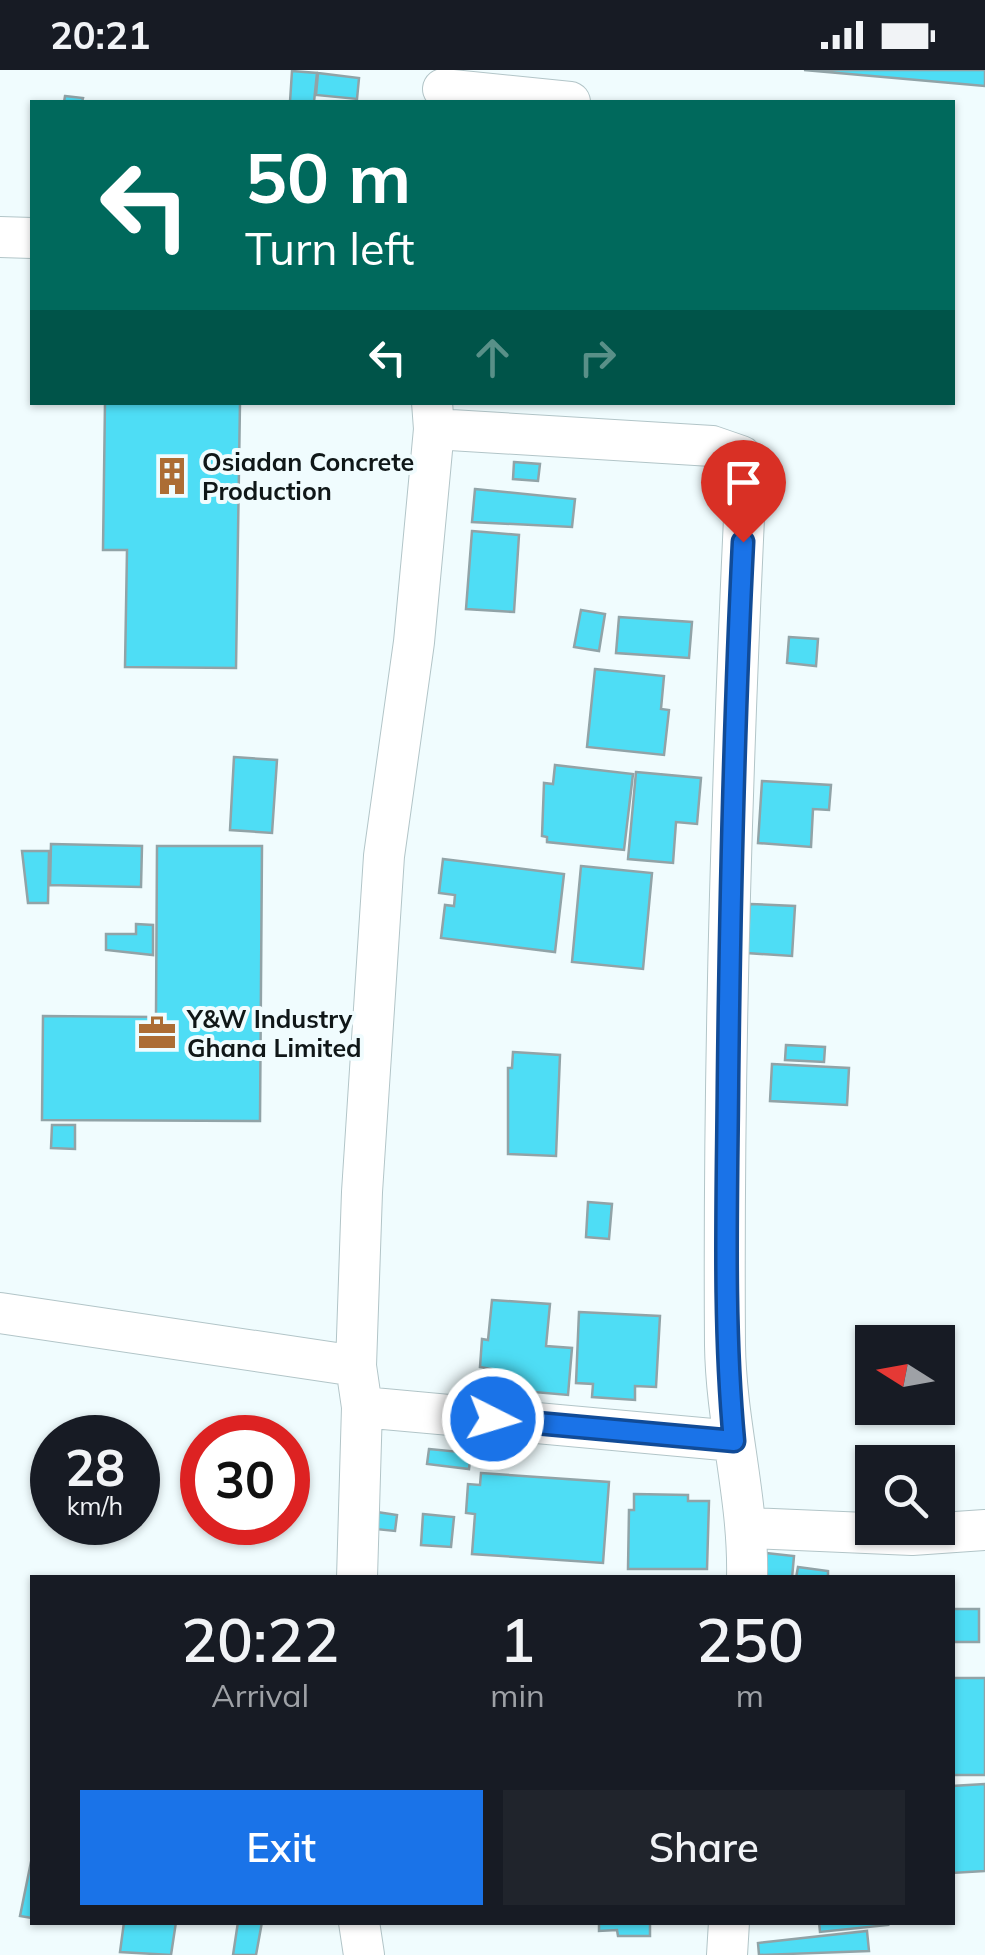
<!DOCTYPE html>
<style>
:root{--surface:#171b24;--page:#20242c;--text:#f1f3f6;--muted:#9ea1a6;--accent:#1a73e8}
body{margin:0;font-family:Mulish,sans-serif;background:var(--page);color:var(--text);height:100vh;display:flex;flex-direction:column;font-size:38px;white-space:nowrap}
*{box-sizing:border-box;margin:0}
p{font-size:32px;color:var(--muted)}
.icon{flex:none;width:55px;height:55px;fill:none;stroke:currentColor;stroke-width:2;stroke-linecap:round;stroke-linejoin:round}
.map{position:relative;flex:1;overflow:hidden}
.details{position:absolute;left:30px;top:1505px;width:925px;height:350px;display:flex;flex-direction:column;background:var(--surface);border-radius:0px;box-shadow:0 2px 8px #0004}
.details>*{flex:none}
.top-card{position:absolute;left:30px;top:30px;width:925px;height:305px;border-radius:0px;box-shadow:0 2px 8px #0004;background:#00695c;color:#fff;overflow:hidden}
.needle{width:65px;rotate:281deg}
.controls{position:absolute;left:855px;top:1255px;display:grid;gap:20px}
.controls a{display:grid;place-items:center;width:100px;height:100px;border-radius:0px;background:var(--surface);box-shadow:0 2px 8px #0004;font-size:50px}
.speed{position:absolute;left:30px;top:1345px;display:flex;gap:20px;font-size:50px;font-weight:700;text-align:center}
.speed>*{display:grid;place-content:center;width:130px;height:130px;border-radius:50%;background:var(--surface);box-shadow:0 2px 8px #0004;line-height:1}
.speed small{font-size:25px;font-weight:400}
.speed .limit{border:15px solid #d22;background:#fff;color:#111}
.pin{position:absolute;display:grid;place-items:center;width:85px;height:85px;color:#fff;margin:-102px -42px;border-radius:50% 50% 50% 0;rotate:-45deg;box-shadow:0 0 10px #0007}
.pin .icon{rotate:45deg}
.me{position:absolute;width:110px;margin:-55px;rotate:95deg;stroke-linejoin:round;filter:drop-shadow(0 0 8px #0008)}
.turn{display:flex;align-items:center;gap:35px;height:210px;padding:0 50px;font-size:45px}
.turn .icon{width:130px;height:130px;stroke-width:2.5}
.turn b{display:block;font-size:70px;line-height:85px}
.lanes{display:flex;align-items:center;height:95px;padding:0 50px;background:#0003;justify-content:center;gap:50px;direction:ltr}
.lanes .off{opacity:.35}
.eta{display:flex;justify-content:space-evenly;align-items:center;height:170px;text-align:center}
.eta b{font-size:60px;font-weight:600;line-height:70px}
.primary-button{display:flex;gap:20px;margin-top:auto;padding:20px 50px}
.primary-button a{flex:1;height:115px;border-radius:0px;background:var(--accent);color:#fff;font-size:40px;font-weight:600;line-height:115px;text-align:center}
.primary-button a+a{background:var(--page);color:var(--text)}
.status{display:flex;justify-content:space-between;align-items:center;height:70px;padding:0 50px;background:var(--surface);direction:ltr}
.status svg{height:28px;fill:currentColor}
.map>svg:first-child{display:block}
</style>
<div class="status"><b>20:21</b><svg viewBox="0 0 49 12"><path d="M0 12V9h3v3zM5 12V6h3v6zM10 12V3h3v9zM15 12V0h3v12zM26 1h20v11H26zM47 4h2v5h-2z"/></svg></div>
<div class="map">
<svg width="985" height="1885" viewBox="0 0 985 1885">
<rect width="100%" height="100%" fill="#f0fcfe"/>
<path fill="#4eddf5" stroke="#91a3a7" stroke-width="2.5" d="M804 0H985V16Z
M292 1 317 3 314 32H290Z
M318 3 359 8 357 29 316 25Z
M65 26 83 28 82 32H64Z
M105 332H240L236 598 125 597 127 480H103Z
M514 392 540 394 538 411 513 409Z
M475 419 575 429 572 457 472 452Z
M472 461 519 465 514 542 466 539Z
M581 540 605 544 599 581 574 577Z
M619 547 692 552 689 588 616 583Z
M789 567 818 569 816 596 787 593Z
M595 599 664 606 661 639 669 640 664 685 587 677Z
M234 687 277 690 272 763 230 760Z
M555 695 633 704 624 780 547 772V767L542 766 544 713 553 714Z
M636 702 701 708 697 754 676 752 673 793 628 789Z
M762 711 831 715 829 740 813 739 811 777 758 773Z
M51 774 142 776 141 817 50 815Z
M157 776H262L260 1051 42 1050 43 946 156 947Z
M22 781H49L48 833H28Z
M443 789 564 804 555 882 441 868 445 835 454 836 455 825 439 823Z
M581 796 652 803 643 899 572 892Z
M750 834 795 836 792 886 747 883Z
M136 854 153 855V885L106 880V864H136Z
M786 975 825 977 824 992 785 990Z
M513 982 560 985 556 1086 508 1084V998H512Z
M772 994 849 998 847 1035 770 1031Z
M52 1055H75V1079L51 1078Z
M588 1132 612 1134 609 1169 586 1167Z
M492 1230 550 1234 546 1276 572 1278 568 1325 489 1318 491 1299 480 1297 482 1269 488 1270Z
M579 1242 660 1246 656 1317 635 1316V1330L592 1327 593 1314 576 1313Z
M429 1379 471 1383 469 1399 427 1394Z
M481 1403 609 1412 603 1493 472 1484 475 1444 466 1443 468 1414 480 1415Z
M634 1424 688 1425V1431H709L707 1499H628L629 1440H634Z
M377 1442 397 1445 395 1461 375 1459Z
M423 1444 454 1447 451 1477 421 1475Z
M766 1483 794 1486 792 1508H764Z
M798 1497 828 1501V1508H796Z
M952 1539H979V1572H952Z
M952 1608H985V1705H952Z
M985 1714V1801L952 1803V1716Z
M32 1787V1848L20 1846Z
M124 1852H176L171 1885 120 1882Z
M238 1852H262L256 1885H233Z
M599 1852H650V1866H618L617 1860 599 1861Z
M819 1852H887L888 1855 820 1862Z
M867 1861 869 1881 759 1885 758 1873Z"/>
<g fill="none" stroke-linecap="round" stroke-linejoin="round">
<g stroke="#b2c5c8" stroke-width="42">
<path id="minor" d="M443 19 570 32
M0 167 32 168
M434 359 712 376 741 386 746 406C732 695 723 986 725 1275 726 1353 749 1429 747 1508
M0 1243 356 1296
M362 1337 734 1371
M748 1458 912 1465 985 1460
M357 1508 362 1337 356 1296 362 1122 384 786 414 572 434 359 432 332
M359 1852 364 1885
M727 1885 729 1852"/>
</g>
<use href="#minor" stroke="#fff" stroke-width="40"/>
</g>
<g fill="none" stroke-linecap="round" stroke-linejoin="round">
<g stroke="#114b97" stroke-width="25">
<path id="route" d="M493 1349 734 1371C723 1252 727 1133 728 1013 730 833 734 652 743 472"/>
</g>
<use href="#route" stroke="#1a73e8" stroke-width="18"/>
</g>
<defs>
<g id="building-bare" transform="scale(3)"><path d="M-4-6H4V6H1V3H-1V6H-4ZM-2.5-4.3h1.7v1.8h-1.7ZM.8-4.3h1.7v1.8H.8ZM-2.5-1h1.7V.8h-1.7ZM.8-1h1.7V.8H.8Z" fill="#ac6d34" stroke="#f0fcfe" stroke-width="2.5" paint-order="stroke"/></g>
<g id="office-bare" transform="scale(3)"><path d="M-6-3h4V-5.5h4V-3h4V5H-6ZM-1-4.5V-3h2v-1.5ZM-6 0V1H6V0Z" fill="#ac6d34" stroke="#f0fcfe" stroke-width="2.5" paint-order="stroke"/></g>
</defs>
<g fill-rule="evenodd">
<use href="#building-bare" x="172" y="406"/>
<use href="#office-bare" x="157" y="963"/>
</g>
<g text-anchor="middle" stroke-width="8" stroke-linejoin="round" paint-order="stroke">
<g font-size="25" font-weight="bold" fill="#101718" stroke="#f0fcfe" text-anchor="start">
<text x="202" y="401">Osiadan Concrete<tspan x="202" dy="29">Production</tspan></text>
<text x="187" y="958">Y&amp;W Industry<tspan x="187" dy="29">Ghana Limited</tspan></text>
</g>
</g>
</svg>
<div class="controls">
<a><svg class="needle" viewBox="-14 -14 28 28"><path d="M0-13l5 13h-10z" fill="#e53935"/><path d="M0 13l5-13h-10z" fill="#9ea1a6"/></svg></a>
<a><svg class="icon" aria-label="search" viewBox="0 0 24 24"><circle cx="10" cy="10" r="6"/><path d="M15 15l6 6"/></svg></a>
</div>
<div class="speed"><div>28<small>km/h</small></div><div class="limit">30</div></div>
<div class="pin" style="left:743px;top:472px;background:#d93025"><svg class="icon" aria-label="arrive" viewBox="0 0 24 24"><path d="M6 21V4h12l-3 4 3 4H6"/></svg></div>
<svg class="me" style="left:493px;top:1349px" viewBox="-20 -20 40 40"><circle r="17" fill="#1a73e8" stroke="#fff" stroke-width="3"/><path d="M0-11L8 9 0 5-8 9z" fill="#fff"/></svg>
<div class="top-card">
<div class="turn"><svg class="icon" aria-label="left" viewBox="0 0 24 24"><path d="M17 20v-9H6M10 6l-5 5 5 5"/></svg><div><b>50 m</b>Turn left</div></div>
<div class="lanes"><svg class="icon" aria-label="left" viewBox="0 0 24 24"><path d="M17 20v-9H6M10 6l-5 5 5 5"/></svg><svg class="icon off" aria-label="ahead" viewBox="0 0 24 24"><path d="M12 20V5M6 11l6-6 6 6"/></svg><svg class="icon off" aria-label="right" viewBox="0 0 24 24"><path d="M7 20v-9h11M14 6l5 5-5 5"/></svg></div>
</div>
<section class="details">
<div class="eta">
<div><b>20:22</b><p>Arrival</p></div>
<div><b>1</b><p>min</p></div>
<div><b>250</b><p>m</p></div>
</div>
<div class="primary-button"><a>Exit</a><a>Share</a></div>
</section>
</div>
